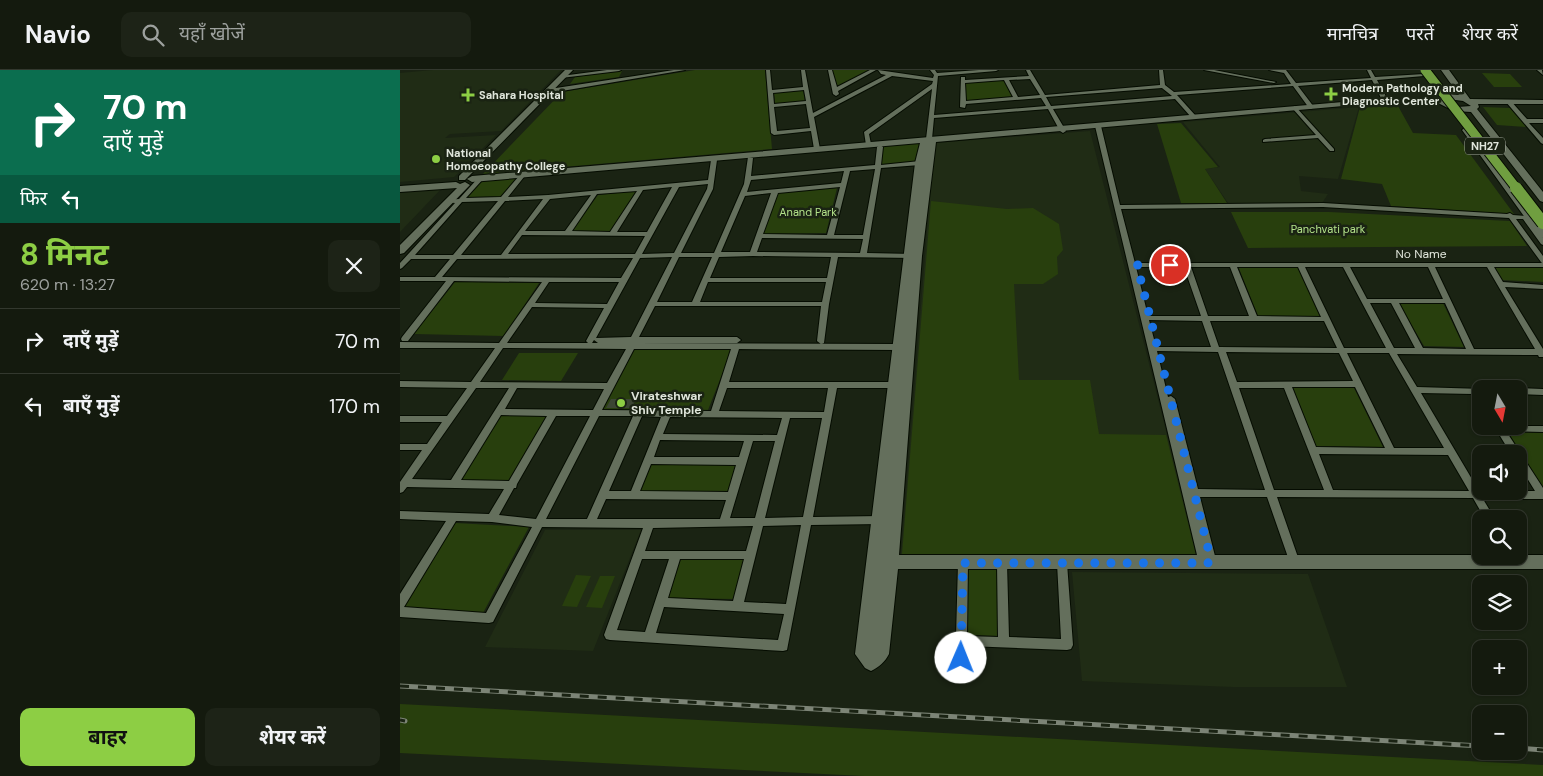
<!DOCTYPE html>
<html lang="hi">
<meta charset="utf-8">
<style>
:root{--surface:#141a0e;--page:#1d2317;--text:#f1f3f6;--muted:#9da19e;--line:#33382e;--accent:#8dce44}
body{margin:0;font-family:"DM Sans","Noto Sans Devanagari",sans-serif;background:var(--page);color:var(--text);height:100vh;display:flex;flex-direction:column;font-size:19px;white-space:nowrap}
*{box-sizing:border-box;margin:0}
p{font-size:16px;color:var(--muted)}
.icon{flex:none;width:28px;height:28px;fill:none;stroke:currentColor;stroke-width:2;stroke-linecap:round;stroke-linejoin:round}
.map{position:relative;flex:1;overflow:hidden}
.side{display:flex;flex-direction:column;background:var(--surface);width:400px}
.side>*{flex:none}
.hud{background:#0b6e4f;color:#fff;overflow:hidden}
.needle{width:32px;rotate:170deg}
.tools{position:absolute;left:1072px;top:310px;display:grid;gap:10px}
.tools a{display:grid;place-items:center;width:55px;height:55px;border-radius:10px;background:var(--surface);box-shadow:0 1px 4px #0004,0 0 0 1px var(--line);font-size:25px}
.pin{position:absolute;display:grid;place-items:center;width:42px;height:42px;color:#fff;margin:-21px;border:2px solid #fff;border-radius:50%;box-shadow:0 1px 5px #0007}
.me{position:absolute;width:55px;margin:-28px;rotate:1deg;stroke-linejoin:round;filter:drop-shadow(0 0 4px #0008)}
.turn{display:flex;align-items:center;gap:18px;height:105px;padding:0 20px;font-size:22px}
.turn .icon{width:65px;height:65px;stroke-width:2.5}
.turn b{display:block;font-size:35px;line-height:42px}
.then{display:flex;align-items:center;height:48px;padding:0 20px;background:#0003;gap:10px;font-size:19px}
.round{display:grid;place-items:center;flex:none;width:52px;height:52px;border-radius:10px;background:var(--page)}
.summary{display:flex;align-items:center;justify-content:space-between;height:85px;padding:0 20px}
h1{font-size:30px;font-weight:700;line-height:38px;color:var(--accent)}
.primary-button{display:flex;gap:10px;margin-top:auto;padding:10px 20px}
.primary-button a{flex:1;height:58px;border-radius:10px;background:var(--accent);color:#111;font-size:20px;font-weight:700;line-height:58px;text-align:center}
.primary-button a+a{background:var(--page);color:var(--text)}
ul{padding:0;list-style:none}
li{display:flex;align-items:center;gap:15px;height:65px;padding:0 20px;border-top:1px solid var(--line)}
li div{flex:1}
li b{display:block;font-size:19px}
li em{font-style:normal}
header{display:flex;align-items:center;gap:30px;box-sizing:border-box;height:70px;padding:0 25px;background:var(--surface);border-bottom:1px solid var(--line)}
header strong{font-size:24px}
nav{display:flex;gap:28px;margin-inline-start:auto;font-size:18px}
.search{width:350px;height:45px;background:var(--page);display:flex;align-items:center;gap:12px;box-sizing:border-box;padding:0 18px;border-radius:10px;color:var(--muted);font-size:19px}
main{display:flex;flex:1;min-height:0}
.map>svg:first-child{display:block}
</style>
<header>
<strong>Navio</strong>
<div class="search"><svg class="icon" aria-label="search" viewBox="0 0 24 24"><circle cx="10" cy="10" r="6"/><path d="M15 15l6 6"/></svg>यहाँ खोजें</div>
<nav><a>मानचित्र</a><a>परतें</a><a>शेयर करें</a></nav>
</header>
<main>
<section class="side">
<div class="hud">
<div class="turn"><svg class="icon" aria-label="right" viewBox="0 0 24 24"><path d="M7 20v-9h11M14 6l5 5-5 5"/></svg><div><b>70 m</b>दाएँ मुड़ें</div></div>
<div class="then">फिर<svg class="icon" aria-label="left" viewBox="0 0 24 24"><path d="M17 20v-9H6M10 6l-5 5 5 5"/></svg></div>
</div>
<div class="summary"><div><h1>8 मिनट</h1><p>620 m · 13:27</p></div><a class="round"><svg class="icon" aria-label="close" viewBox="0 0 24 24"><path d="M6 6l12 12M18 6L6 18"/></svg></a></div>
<ul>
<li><svg class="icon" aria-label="right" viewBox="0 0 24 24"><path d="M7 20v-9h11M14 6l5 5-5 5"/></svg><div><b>दाएँ मुड़ें</b></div><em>70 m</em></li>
<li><svg class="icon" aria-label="left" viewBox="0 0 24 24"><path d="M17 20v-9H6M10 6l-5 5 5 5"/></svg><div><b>बाएँ मुड़ें</b></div><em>170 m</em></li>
</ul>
<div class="primary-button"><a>बाहर</a><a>शेयर करें</a></div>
</section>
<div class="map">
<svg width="1143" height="706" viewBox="0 0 1143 706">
<rect width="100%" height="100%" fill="#1a2313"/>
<path fill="#202c15" d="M33 0H161L101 61 50 64 45 68 96 65 54 107 0 112V3Z
M959 37 938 109 899 106 901 121 928 124 922 133H828L805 99 820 97 783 52Z
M690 61 798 487 501 485 534 73Z
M42 118 0 162V121Z
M145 460H241L193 581 85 577Z
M672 502 908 504 947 617H833L682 611Z"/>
<path fill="#283f0d" d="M295 0H365L372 79 83 104 162 22Z
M432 0H470L437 17Z
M222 1 219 7 170 14 175 7Z
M1082 3 1110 4 1122 17H1094Z
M605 10 614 27 566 31V13Z
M403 19 405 32 375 35 374 22Z
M998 36 1013 63 1056 65 1114 144 991 136 982 114 941 109 960 37Z
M1083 37 1110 38 1127 57 1097 55Z
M781 53 818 97 805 99 827 133H781L757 54Z
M520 73 518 92 481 96 482 76Z
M117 108 101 129 64 130 82 111Z
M437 118 426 163 362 164 377 123Z
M236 121 210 162 172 161 198 125Z
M531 131 607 139 633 138 659 154 663 180 657 187 658 204 643 214H614L619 310H690L699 364 766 365 796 485 502 484Z
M831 142H929L1110 151 1127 176 848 178Z
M838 196 898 197 922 247 858 246Z
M1094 197H1143V212L1101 210Z
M55 212 139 213 104 266 14 264Z
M998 232 1043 233 1064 277 1024 276Z
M233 278 332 279 308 340 202 339Z
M119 283H178L161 311 102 310Z
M893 317 954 318 983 377 916 376Z
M101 343 150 344 110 412 58 411Z
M1108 362 1143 363V418Z
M249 392 339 393 330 424 237 423Z
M55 453 129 457 83 543 3 538Z
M281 489 344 490 334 529 268 528Z
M567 496 597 497 598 566 565 565Z
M176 505 191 506 177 537 162 536Z
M200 506H215L202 538 186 537Z
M0 634 1143 695V706H464L0 683Z"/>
<path fill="#3b4533" d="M211 329H236L232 338H206Z"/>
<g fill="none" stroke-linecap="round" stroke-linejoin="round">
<g stroke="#050c01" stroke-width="2">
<path id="street" d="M207 0H221L219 1 161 8 159 7 161 6Z
M274 0H285L156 22 146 19 149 17 156 18Z
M366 0H370L372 20 403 17 401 0H405L413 43 486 5 481 4 478 0 533 8 534 5 530 0H535L537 3 579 0H598L596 1 538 6 534 45 646 36 641 28 566 34 565 38 560 37 561 7H565V10L629 6 626 0H630L645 25 760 15 759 0H763L765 15 774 22 891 14 884 3 869 0H886L896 13 971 8 967 0H971L975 7 1024 4 1026 5 1024 6 977 10 989 32 986 34 983 32 972 10 898 16 914 37 911 39 909 38 893 16 777 25 795 45V47H791L775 29 653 39 666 61 663 63 660 61 648 39 534 48 532 69 529 71 526 69 532 19 469 64 471 74 466 75 464 62 532 14 533 11 492 6 414 47 420 79 417 81 414 79 411 61 374 65 371 63ZM630 9 640 25 618 27 609 10ZM604 10 613 27 566 31 565 13ZM762 18 772 26 651 36 646 27ZM404 20 406 31 374 34 373 23ZM406 34 410 58 377 61 374 37Z
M428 0H432L437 17 470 0H476L438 21 439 24 436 26 433 24Z
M804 0H814L876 12 874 13Z
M1137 0H1142L1143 5Z
M1106 30H1110L1127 49H1143V53H1129L1143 68V74L1141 73 1106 32Z
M895 36 934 79V81H930L918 68 863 72V70L865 69 916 65 893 39 892 38Z
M698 54 701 56 720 135 923 133 1107 144 1110 143 1113 145 1138 147V149L1130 150 1143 168V175L1141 174 1123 149H1116L1143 186V197H1094L1103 212 1143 215V219L1105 217 1143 279V287H1139L1138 285 997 284 1017 317 1084 319H1081V333L1078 332 1073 324 1021 323 1079 421H1135L1119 395V384H1111L1094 356H1143V362L1106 361 1143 418V429H1083L1095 449H1085L1073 428 877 427 900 493 899 496 895 498 891 496 890 493 867 427H800L815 486 812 496C804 499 800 491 797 485L695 56ZM923 137 1109 148 1141 192 1142 193H735L721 139ZM736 197H784L801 246H748ZM791 197H830L849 246H808ZM837 197H898L921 247 857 246ZM905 197H943L986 278H944ZM950 197H1028L1043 229H967ZM1035 197H1087L1135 279H1074ZM970 233H991L1015 278H994ZM999 233H1045L1066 279 1023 278ZM749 250 802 251 811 277H756ZM810 251H924L937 278 819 277ZM757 281 818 282 865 420 798 419 775 329 771 326 768 327ZM826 282 939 283 953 311 837 312ZM947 283H989L1044 378H994ZM892 317H955L985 378 916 377ZM839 318H884L924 420H874ZM919 384 1048 385 1069 421 933 420Z
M480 75 483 77 481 95 520 91 523 93 520 95 481 98 467 183 514 184 517 186 514 188 438 187 429 234 424 273 421 274 417 271 421 236H255L239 267H337L341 270 337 273H236L498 274 504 272 508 275 507 277 499 280 339 279 329 312H494L498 315 494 318H437L413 447 481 446 484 447 486 450 484 453 481 454 411 455 387 580 383 581 210 570 206 569 204 565 243 458 142 457 93 552 89 553 0 547V524L46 451 0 449V441L89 444 104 419 7 417 3 422 0 423V412L22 380H0V374H27L42 352H0V346H47L67 318 0 317V311L71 312 95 278H0V272L99 273 142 212 54 211 8 271H2L1 269 2 267 46 211H0V207H35L50 189H11L2 198 0 199V193L55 133 46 132V130L59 129 79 107 81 106 84 108 66 128 101 127 119 106 121 105 124 107 108 127 148 125 308 110 311 90 314 88 317 90 313 119 281 183H314L344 114 348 87 353 88 351 106 475 95 477 77ZM475 99 463 165H434L450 101ZM444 101 441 113 347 122 351 110ZM308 114 307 119 274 183 242 184 279 117ZM272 117 247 162H217L243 120ZM440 117 427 165 363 164 378 123ZM237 121 210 162 172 161 197 124ZM371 123 350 182H321L345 126ZM191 125 165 161H125L150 129ZM143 129 101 185H61L105 131ZM98 131 53 185H15L62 132ZM122 165 245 166 235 184H108ZM362 168 463 169 460 183 357 182ZM353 186 431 187 427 208H310L319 187ZM272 187 231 267 196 268 240 188ZM279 187H312L292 232H257ZM233 188 221 208 42 207 57 189ZM149 212H219L207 234 135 233ZM308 212H426L422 232H300ZM132 237 204 238 186 271 188 273H107ZM194 270 198 273H229H192ZM103 278 226 279 207 313 80 312ZM234 279H331L311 341 202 340ZM76 318H109L51 410 12 409ZM117 318 204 319 193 340 105 339ZM327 318H428L424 342 319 341ZM101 345 147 346 109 411 61 410ZM156 346H190L136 449 99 445 114 418H116L117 414ZM199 346H233L187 449H146ZM242 346 261 347 231 421H209ZM270 347 382 348 377 365 263 364ZM390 348H422L403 447 365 448ZM260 370 344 371 339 387H254ZM353 371H375L355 448H330ZM251 394 336 395 328 422 240 421ZM206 429 326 430 320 449H197ZM56 451 92 452 132 457 86 543 4 537ZM401 455 386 534 344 532 363 456ZM353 456 346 481H245L253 458ZM242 489H269L245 562 217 560ZM280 489H344L333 531 268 528ZM264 537 384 544 378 570 256 563Z
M1119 318 1143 319V325L1119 324V319H1116Z
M563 488 567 490 568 493 567 566 598 567 597 493 598 490 602 488 606 490 607 493 609 567 661 569 657 493 658 490 662 488 666 490 667 493 673 575 671 579 667 580 567 576V604L565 608 561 610 557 608 555 604 558 493 559 490Z"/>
</g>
<g stroke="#050c01" stroke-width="2">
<path id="secondary" d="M165 0H173L65 110H59V106Z
M1041 0H1049L1070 29 1143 30V34H1078L1079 37 1077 39 1143 122V132L1140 131 1071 42 1054 41 1038 33 966 34 536 72 522 186 499 485H1143V499H498L489 584C485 592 479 597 471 601L465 598 455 584 515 93 520 73 72 112 67 109 72 106 966 30 1038 29 1048 24 1059 25ZM1048 29 1063 31 1071 36 1057 37 1044 31Z
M1066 57 1069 58 1143 158V168L1139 167 1062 60Z
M56 112 60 114 65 112 70 115 4 183 0 184V175L57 118 0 122V116Z"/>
</g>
<use href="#street" fill="#646f5c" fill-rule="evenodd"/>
<use href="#secondary" fill="#646f5c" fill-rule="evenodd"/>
<g stroke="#7c8476" stroke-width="5">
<path id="rail" d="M0 616 1081 676
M0 650 5 651
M1119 678 1143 680"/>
</g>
<use href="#rail" stroke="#1a2313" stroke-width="3" stroke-dasharray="9" stroke-linecap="butt"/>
<g stroke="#050c01" stroke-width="11" stroke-linecap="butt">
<path id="highway-bridge-far1" d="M1025 0 1117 119"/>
</g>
<g stroke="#050c01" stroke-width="14" stroke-linecap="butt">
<path id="highway-bridge" d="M1116 118 1143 153"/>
</g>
<use href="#highway-bridge-far1" stroke="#709e40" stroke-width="9"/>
<use href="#highway-bridge" stroke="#709e40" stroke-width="12"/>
</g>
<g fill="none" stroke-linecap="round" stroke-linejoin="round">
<path stroke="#1a73e8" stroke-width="9" stroke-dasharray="0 16.2" d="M561 588 563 493H808L810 486 737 195H770"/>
</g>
<g fill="#8dce44" stroke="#1a2313" stroke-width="2">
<path d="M928.5 16.5h5v5h5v5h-5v5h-5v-5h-5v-5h5z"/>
<path d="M65.5 17.5h5v5h5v5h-5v5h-5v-5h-5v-5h5z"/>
<circle cx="36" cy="89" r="5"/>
<circle cx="221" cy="333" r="5"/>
</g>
<g text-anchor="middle" stroke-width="5" stroke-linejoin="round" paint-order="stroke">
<g font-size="11" font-weight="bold" fill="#e0e6db" stroke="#1a2313" text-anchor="start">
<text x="942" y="22">Modern Pathology and<tspan x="942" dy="13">Diagnostic Center</tspan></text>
<text x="79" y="29">Sahara Hospital</text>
<text x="46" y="87">National<tspan x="46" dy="13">Homoeopathy College</tspan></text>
</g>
<rect fill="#1a2313" stroke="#a5ac9f" stroke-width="1" x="1065" y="67.5" width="40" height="17" rx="4"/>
<g font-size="11" font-weight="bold" fill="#e0e6db">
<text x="1085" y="80">NH27</text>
</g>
<g font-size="11" fill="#b3e28a" stroke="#1a2313">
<text x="408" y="146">Anand Park</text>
<text x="928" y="163">Panchvati park</text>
</g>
<g font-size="12" fill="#e0e6db" stroke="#1a2313">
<text x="1021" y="188">No Name</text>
</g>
<g font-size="12" font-weight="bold" fill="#e0e6db" stroke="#1a2313" text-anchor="start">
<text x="231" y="330">Virateshwar<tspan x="231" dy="14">Shiv Temple</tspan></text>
</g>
</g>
</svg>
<div class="tools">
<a><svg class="needle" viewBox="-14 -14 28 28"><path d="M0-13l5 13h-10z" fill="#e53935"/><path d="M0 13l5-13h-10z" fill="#9da19e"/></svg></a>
<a><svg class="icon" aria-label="sound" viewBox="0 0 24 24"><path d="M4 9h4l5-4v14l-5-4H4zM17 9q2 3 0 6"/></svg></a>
<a><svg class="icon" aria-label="search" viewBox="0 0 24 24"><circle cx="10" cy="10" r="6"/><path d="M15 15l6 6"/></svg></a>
<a><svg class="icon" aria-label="layers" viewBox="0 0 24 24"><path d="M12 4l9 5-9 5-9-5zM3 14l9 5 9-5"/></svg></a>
<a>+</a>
<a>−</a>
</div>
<div class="pin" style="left:770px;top:195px;background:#d93025"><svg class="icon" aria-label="arrive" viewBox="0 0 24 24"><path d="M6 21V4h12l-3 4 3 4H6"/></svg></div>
<svg class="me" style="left:561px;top:588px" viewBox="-20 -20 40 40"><circle r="19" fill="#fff"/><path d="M0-13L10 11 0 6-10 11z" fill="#1a73e8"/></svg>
</div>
</main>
